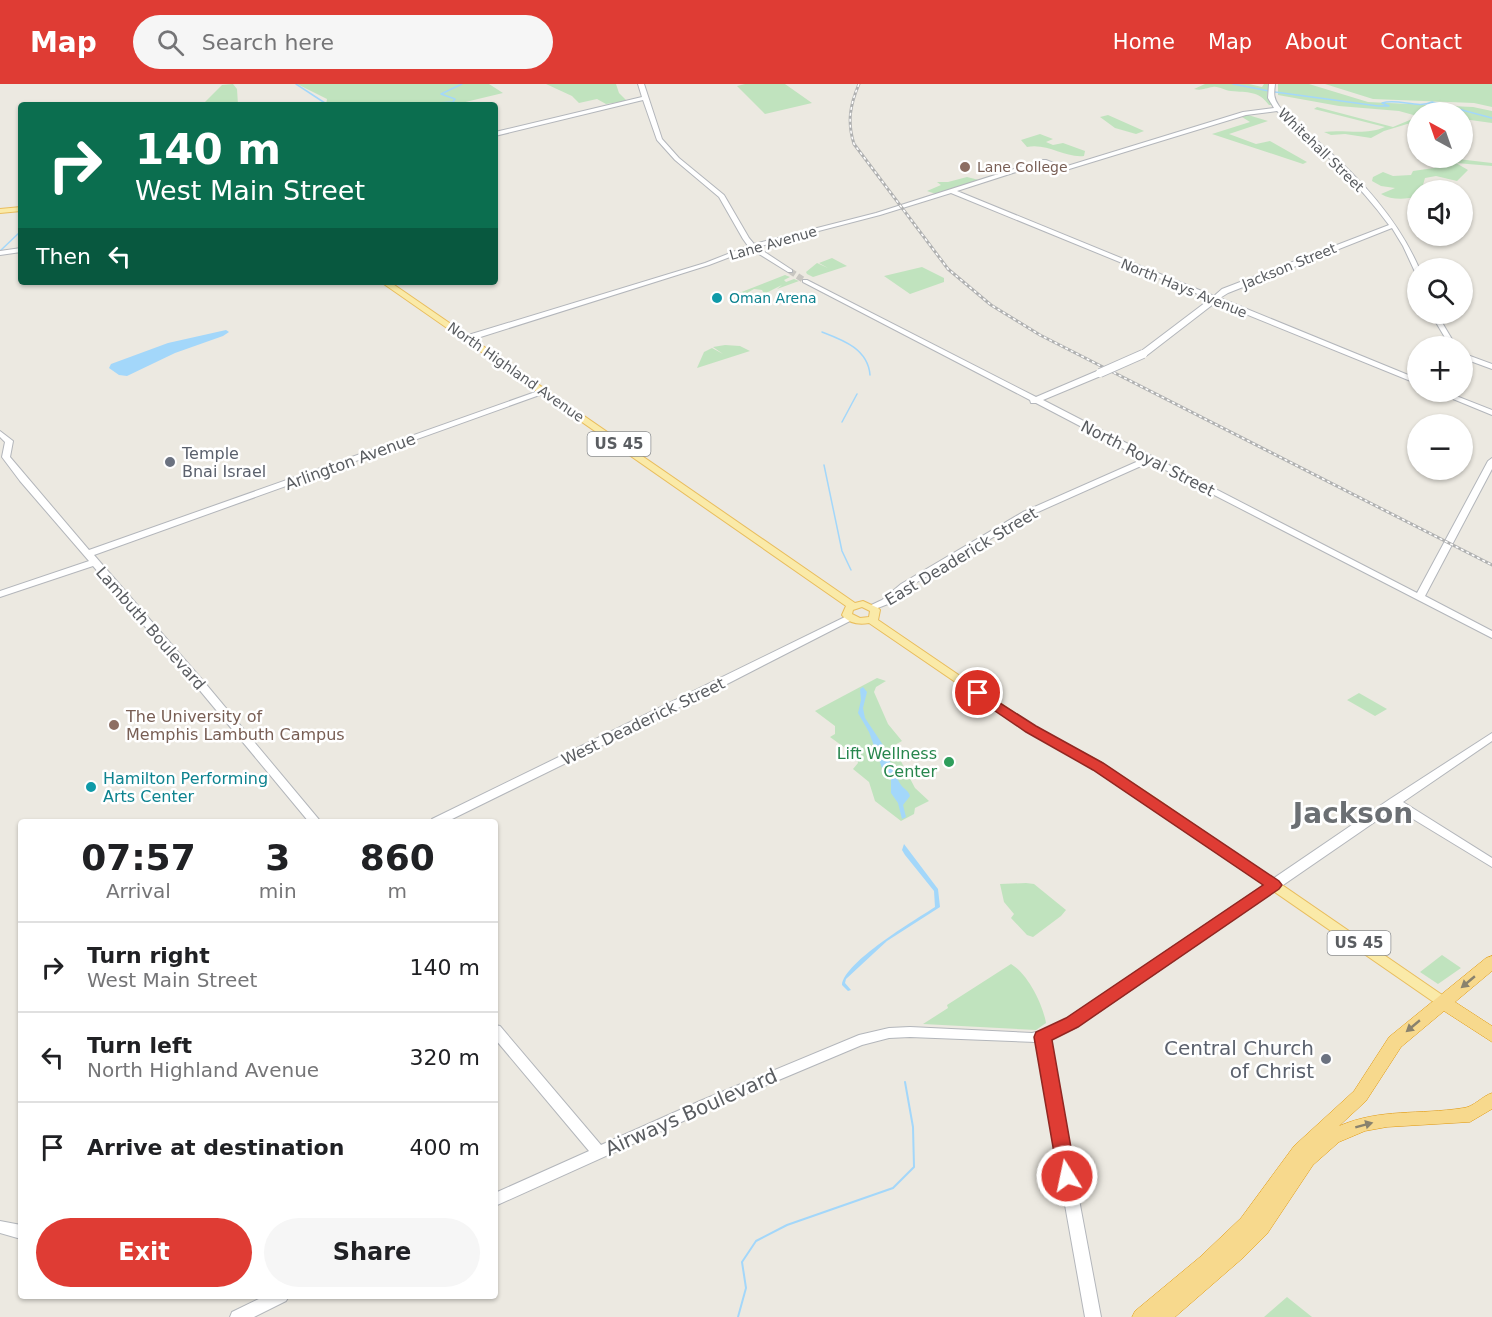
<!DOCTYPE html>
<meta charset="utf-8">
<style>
:root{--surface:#fff;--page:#f6f6f6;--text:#202124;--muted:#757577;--line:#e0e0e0;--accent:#df3c34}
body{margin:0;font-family:"DejaVu Sans",sans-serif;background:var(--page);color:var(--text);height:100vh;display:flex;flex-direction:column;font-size:22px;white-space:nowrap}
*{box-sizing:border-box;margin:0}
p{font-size:20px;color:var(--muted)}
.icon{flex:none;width:33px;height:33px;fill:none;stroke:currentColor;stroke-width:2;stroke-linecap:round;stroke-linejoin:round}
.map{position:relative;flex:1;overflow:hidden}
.panel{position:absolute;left:18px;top:735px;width:480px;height:480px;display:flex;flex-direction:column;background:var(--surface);border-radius:6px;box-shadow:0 2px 4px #0004}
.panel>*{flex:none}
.hud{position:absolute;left:18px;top:18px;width:480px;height:183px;border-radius:6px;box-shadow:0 2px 4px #0004;background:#0b6e4f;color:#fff;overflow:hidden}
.needle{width:39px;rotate:320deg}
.controls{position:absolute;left:1407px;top:18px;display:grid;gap:12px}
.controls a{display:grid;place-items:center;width:66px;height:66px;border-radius:50%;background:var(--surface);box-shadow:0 2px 4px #0004;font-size:30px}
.pin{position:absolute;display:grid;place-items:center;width:51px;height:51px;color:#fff;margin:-26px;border:3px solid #fff;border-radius:50%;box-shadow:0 2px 6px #0007}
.me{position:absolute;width:66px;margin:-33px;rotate:350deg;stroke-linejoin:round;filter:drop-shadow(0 0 4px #0008)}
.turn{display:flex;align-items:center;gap:21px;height:126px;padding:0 18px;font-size:27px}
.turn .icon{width:78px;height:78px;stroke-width:2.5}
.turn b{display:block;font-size:42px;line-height:51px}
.then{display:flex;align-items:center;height:57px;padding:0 18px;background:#0003;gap:12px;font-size:22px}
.eta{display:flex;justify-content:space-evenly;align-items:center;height:102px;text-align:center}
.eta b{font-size:36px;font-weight:700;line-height:42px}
.button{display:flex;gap:12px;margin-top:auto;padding:12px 18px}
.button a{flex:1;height:69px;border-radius:36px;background:var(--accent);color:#fff;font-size:24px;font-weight:700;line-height:69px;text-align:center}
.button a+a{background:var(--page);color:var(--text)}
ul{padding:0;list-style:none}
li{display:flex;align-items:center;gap:18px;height:90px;padding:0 18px;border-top:2px solid var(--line)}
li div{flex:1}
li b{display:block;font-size:22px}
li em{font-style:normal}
header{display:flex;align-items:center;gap:36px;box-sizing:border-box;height:84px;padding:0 30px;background:var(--accent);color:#fff}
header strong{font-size:28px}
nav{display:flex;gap:33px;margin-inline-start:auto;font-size:21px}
.search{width:420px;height:54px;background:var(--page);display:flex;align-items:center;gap:15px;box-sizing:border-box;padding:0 21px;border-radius:33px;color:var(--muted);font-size:22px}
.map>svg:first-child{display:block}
</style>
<header>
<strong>Map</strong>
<div class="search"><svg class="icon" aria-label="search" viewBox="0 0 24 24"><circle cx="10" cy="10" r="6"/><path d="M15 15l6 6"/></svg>Search here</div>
<nav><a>Home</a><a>Map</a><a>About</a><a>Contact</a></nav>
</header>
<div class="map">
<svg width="1492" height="1233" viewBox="0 0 1492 1233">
<rect width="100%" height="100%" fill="#ece9e1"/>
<path fill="#c0e3be" d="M233 0 237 5 238 21H202L222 1Z
M297 0H489L503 9 453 21H326L327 15Z
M546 0H616L619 9 627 17 606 20 597 15 579 19 572 12Z
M745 0H785L812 19 765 30 737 2Z
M1205 0H1249L1262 3 1264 0H1269L1267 12 1272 21H1269C1258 6 1248 9 1231 7 1225 7 1219 2 1213 3 1205 4 1202 7 1194 5Z
M1278 0H1309L1368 18 1473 23 1492 27V39L1463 35 1462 28H1418L1417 32 1399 27 1339 22 1278 11Z
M1325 0H1492V23L1474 19 1373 15Z
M1317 23 1393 43 1417 33V37L1384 47 1371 54 1345 50 1331 51 1324 48C1346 45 1364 52 1385 43L1314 25Z
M1108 31 1144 47 1136 50 1115 44 1100 33Z
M1248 31 1268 37 1229 50 1256 60 1270 57 1307 78 1303 80 1212 50 1250 38 1242 33Z
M1040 50 1053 55 1046 58 1053 61 1063 59 1085 67 1084 72C1064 74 1048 59 1027 63L1021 56Z
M1449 74 1492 79V82L1456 79 1468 86 1457 97 1436 92 1425 94 1423 101 1434 104 1418 106 1417 112C1406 116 1391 116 1381 110L1395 104 1381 102 1372 97 1373 93 1383 88 1393 92 1411 91 1413 87 1434 84Z
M967 93 979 96 936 110 927 107 941 101 937 98H948Z
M832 174 847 182 813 193 807 190 806 188 817 179 828 184 819 179Z
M922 183 944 194V198L910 210 884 192Z
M785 191 790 193 784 196 786 198 794 195 799 197 777 205 782 201 764 210 762 206 754 205 747 209 753 214 750 216 739 209Z
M725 261 740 262 750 267 697 284 704 268 712 264 723 270 713 263Z
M877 594 886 597 876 603 874 608 888 640 902 657 893 662 915 704 929 717 915 724 914 730 901 737 875 717 869 698 853 685 858 679 856 672 830 653 835 650V642L815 627Z
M1359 609 1387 625 1375 632 1347 616Z
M1026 799 1034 800 1066 826 1061 832 1033 853 1027 851 1011 834 1014 830 1004 818 1000 800Z
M1442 871 1461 884 1438 900 1420 888Z
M1011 880C1028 890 1043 921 1046 939L1036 946 923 940 948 924 947 921Z
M1287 1213 1312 1233H1264Z"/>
<path fill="#a3d7fa" d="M226 246 229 248 223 252 175 269 127 292 119 291 109 284 111 280 168 259Z
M863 603 867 608 863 624 865 634 883 661 882 668C894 678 893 689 901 701 905 706 908 706 910 712L903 721 906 733 902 735 898 719 891 709V696L882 684 869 648 858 629 861 616 860 605Z
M904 760 938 805 940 823 887 857 846 895 845 899 851 906 848 907 842 901C844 878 915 836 935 823L934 807 905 771 902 766Z"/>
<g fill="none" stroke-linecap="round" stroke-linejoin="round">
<path stroke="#a3d7fa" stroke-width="1.5" d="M296 0 328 21
M1233 0 1269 7
M1275 8 1378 22H1389L1382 19C1398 14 1418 25 1432 18L1492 34
M406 21 453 18 455 15 441 10 462 0
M0 167 21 147
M822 248C843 256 868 265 870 291
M842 338 857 310
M824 381 842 467 851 486"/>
<path stroke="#a3d7fa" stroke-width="2" d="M738 1233 746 1204 742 1178 756 1157 787 1141 893 1104 914 1083 913 1043 905 998"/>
<path stroke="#c8c6c1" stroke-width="6" stroke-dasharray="6 3" stroke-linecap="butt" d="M790 187 805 197"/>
<g stroke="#b3b6bb" stroke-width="2">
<path id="secondary" d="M638 0H644L662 55 679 74 724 111 749 154 754 160 876 129 1042 76H1046L1064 83 1243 28 1274 24 1268 14 1269 0H1275C1274 9 1273 14 1279 22 1289 36 1310 50 1323 62 1363 97 1398 136 1419 184H1418V191L1416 190 1403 162 1392 144 1228 209 1220 214 1418 295V300L1216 218 1146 272H1140V268L1210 215 951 109 880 131 757 163 792 186V188H788L751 165 709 181 471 256H465V252L705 179 748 162 743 155 719 113 675 76 657 56 643 16 495 52V48L642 13ZM1277 27C1317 62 1357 97 1389 141L1222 205 1214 212 957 107 1044 79 1062 86H1066L1246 31Z
M21 164V168L0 171V167Z
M803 196H807L1036 313 1097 287H1103V291L1043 316 1417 509 1488 377 1492 374V385L1425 512 1492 547V554L1150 378 1029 432 907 504 888 520 875 525H869L867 523 882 516 901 500 1023 428 1143 375 1036 319H1031L1030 316 803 198Z
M1431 230H1437L1456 262H1450Z
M1462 269 1492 280V285L1462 274Z
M541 306H547L548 308 94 471 205 599 321 738H309L197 603 93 482 0 513V507L89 477 20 397 2 373 5 358 0 353V347L13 357 10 373 89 466Z
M1436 308H1446L1492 326V331Z
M849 531 852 532 854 534 852 536 729 599 446 738H430L432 735Z
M1492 649V657L1403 718 1492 774V783L1395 724 1077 943 1049 955 1101 1233H1085L1036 958 910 953 889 954 862 961 710 1025 495 1122V1109L589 1067 495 955V941L500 942 601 1061 700 1017 859 951 889 944 910 943 1032 949 1049 945 1067 935 1390 715Z
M0 1137 21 1141V1155L0 1149Z
M265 1212H289L286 1217 254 1233H230L232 1228Z"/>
</g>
<g stroke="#e9bd5d" stroke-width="2">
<path id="primary" d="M21 123V127L0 129V125Z
M381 198H390L855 519 863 517 878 524 880 526 878 536 1035 643 1102 679 1161 718 1448 915 1449 918 1448 921 1443 923 1438 921 1153 724 1094 685 1027 647 869 539C859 541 849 539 842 531L846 522ZM862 523 870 527 869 533 860 534 852 530 853 526Z"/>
</g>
<g stroke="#e1980c" stroke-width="1">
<path id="highway" d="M1492 872V887L1455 918 1492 942V958L1444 927 1401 963 1366 1017 1339 1042C1381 1024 1419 1031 1463 1024 1474 1023 1482 1012 1492 1009V1025L1470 1038 1387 1043 1365 1047 1339 1058 1313 1081 1267 1150 1244 1173 1175 1233H1132L1135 1227 1200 1173 1241 1134 1294 1062 1354 1007 1389 953 1486 874Z"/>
</g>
<use href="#secondary" fill="#fff" fill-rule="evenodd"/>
<use href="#primary" fill="#faeaa8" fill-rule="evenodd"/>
<use href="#highway" fill="#f7d98d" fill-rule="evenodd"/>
<g stroke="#b0b1b1" stroke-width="3">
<path id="rail" d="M859 0C850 21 847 38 854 60L948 185 991 221 1040 251 1492 481"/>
</g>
<use href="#rail" stroke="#fff" stroke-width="1.5" stroke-dasharray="3" stroke-linecap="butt"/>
<g stroke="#b3b6bb" stroke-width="10" stroke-linecap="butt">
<path id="secondary-bridge" d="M1100 289 1143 270"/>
</g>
<use href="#secondary-bridge" stroke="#fff" stroke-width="8"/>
</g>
<defs><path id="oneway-solid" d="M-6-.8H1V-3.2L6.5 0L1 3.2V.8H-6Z" transform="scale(1.5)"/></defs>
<g fill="#89826e">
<use href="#oneway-solid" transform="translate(1468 898) rotate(140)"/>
<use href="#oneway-solid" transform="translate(1413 942) rotate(140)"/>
<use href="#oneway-solid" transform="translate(1364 1041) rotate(-15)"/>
</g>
<path fill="#df3c34" stroke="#912722" stroke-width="1.5" d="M978 605 1036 642 1103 679 1279 797 1282 801 1279 805 1078 943 1052 956 1076 1092 1074 1097 1067 1099 1060 1097 1058 1092 1034 953 1036 948 1066 934 1263 801 1093 686 1026 648 973 612 971 609 973 606Z"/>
<g fill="#8d6e63" stroke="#fff" stroke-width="2">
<circle cx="965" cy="83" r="6"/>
<circle cx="114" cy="641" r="6"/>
</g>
<g fill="#0f9aa8" stroke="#fff" stroke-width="2">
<circle cx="717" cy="214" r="6"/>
<circle cx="91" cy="703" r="6"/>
</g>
<g fill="#6b7280" stroke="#fff" stroke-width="2">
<circle cx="170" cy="378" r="6"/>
<circle cx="1326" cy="975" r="6"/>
</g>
<circle fill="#2e9e5b" stroke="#fff" stroke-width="2" cx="949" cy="678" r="6"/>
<g text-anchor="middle" stroke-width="5" stroke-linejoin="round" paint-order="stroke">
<g font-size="14" fill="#5a5d61" stroke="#fff">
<text transform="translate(1321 66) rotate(44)" y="5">Whitehall Street</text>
<text transform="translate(773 159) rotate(-16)" y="5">Lane Avenue</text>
<text transform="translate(1289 182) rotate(-22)" y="5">Jackson Street</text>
<text transform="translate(1184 204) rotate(22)" y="5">North Hays Avenue</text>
<text transform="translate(516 288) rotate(35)" y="5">North Highland Avenue</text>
</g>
<g font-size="14" fill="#785e54" stroke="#fff" text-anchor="start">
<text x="977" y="88">Lane College</text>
</g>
<g font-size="14" fill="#0d838f" stroke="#fff" text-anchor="start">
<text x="729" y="219">Oman Arena</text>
</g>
<g fill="#fff" stroke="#8c8e90" stroke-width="1.5">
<rect x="587.5" y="348" width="63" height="24" rx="4.5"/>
<rect x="1327.5" y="847" width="63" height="24" rx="4.5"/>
</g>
<g font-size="15" font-weight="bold" fill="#5a5d61">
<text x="619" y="365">US 45</text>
<text x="1359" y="864">US 45</text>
</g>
<g font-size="16" fill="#5b616d" stroke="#fff" text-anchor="start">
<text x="182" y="375">Temple<tspan x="182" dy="18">Bnai Israel</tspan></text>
</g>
<g font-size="16" fill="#5a5d61" stroke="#fff">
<text transform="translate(1148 374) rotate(27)" y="6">North Royal Street</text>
<text transform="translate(350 377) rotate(-20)" y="6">Arlington Avenue</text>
<text transform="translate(961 472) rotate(-31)" y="6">East Deaderick Street</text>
<text transform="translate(151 544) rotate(49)" y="6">Lambuth Boulevard</text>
<text transform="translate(643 637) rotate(-26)" y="6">West Deaderick Street</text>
</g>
<g font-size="16" fill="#785e54" stroke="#fff" text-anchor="start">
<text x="126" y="638">The University of<tspan x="126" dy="18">Memphis Lambuth Campus</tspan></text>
</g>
<g font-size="16" fill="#27864d" stroke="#fff" text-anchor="end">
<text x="937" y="675">Lift Wellness<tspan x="937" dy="18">Center</tspan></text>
</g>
<g font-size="16" fill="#0d838f" stroke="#fff" text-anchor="start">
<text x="103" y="700">Hamilton Performing<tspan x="103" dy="18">Arts Center</tspan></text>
</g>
<g font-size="20" fill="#5b616d" stroke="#fff" text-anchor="end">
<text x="1314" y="971">Central Church<tspan x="1314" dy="23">of Christ</tspan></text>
</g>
<g font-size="20" fill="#5a5d61" stroke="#fff">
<text transform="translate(691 1028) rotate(-24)" y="7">Airways Boulevard</text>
</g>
<g font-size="28" font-weight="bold" fill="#6b6f73" stroke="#fff">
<text x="1353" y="739">Jackson</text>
</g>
</g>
</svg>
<div class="controls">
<a><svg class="needle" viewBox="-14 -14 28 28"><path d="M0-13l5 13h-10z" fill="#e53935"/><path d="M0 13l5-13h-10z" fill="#757577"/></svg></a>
<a><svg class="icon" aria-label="sound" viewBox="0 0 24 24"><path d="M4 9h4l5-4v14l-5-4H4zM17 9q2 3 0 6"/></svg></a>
<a><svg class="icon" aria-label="search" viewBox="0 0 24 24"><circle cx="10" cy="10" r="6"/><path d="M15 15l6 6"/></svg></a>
<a>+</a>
<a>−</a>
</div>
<div class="pin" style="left:978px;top:609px;background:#d93025"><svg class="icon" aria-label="arrive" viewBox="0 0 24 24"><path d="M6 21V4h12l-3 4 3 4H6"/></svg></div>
<svg class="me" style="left:1067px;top:1092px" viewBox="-20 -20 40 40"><circle r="17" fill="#df3c34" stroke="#fff" stroke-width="3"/><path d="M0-11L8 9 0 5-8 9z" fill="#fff"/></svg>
<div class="hud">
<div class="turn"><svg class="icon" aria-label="right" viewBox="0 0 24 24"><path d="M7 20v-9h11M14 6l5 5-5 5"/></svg><div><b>140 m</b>West Main Street</div></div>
<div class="then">Then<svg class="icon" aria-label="left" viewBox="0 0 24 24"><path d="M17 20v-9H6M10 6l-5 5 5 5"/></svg></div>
</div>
<section class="panel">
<div class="eta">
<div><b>07:57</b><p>Arrival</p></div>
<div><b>3</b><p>min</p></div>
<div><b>860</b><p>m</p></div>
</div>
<ul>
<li><svg class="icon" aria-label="right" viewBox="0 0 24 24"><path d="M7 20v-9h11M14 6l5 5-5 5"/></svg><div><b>Turn right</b><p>West Main Street</p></div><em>140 m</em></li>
<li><svg class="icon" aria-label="left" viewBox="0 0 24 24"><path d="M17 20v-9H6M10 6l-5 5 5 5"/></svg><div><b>Turn left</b><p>North Highland Avenue</p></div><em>320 m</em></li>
<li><svg class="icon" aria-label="arrive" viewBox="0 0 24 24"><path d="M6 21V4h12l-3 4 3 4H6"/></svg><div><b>Arrive at destination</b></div><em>400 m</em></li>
</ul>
<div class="button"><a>Exit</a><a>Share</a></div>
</section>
</div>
